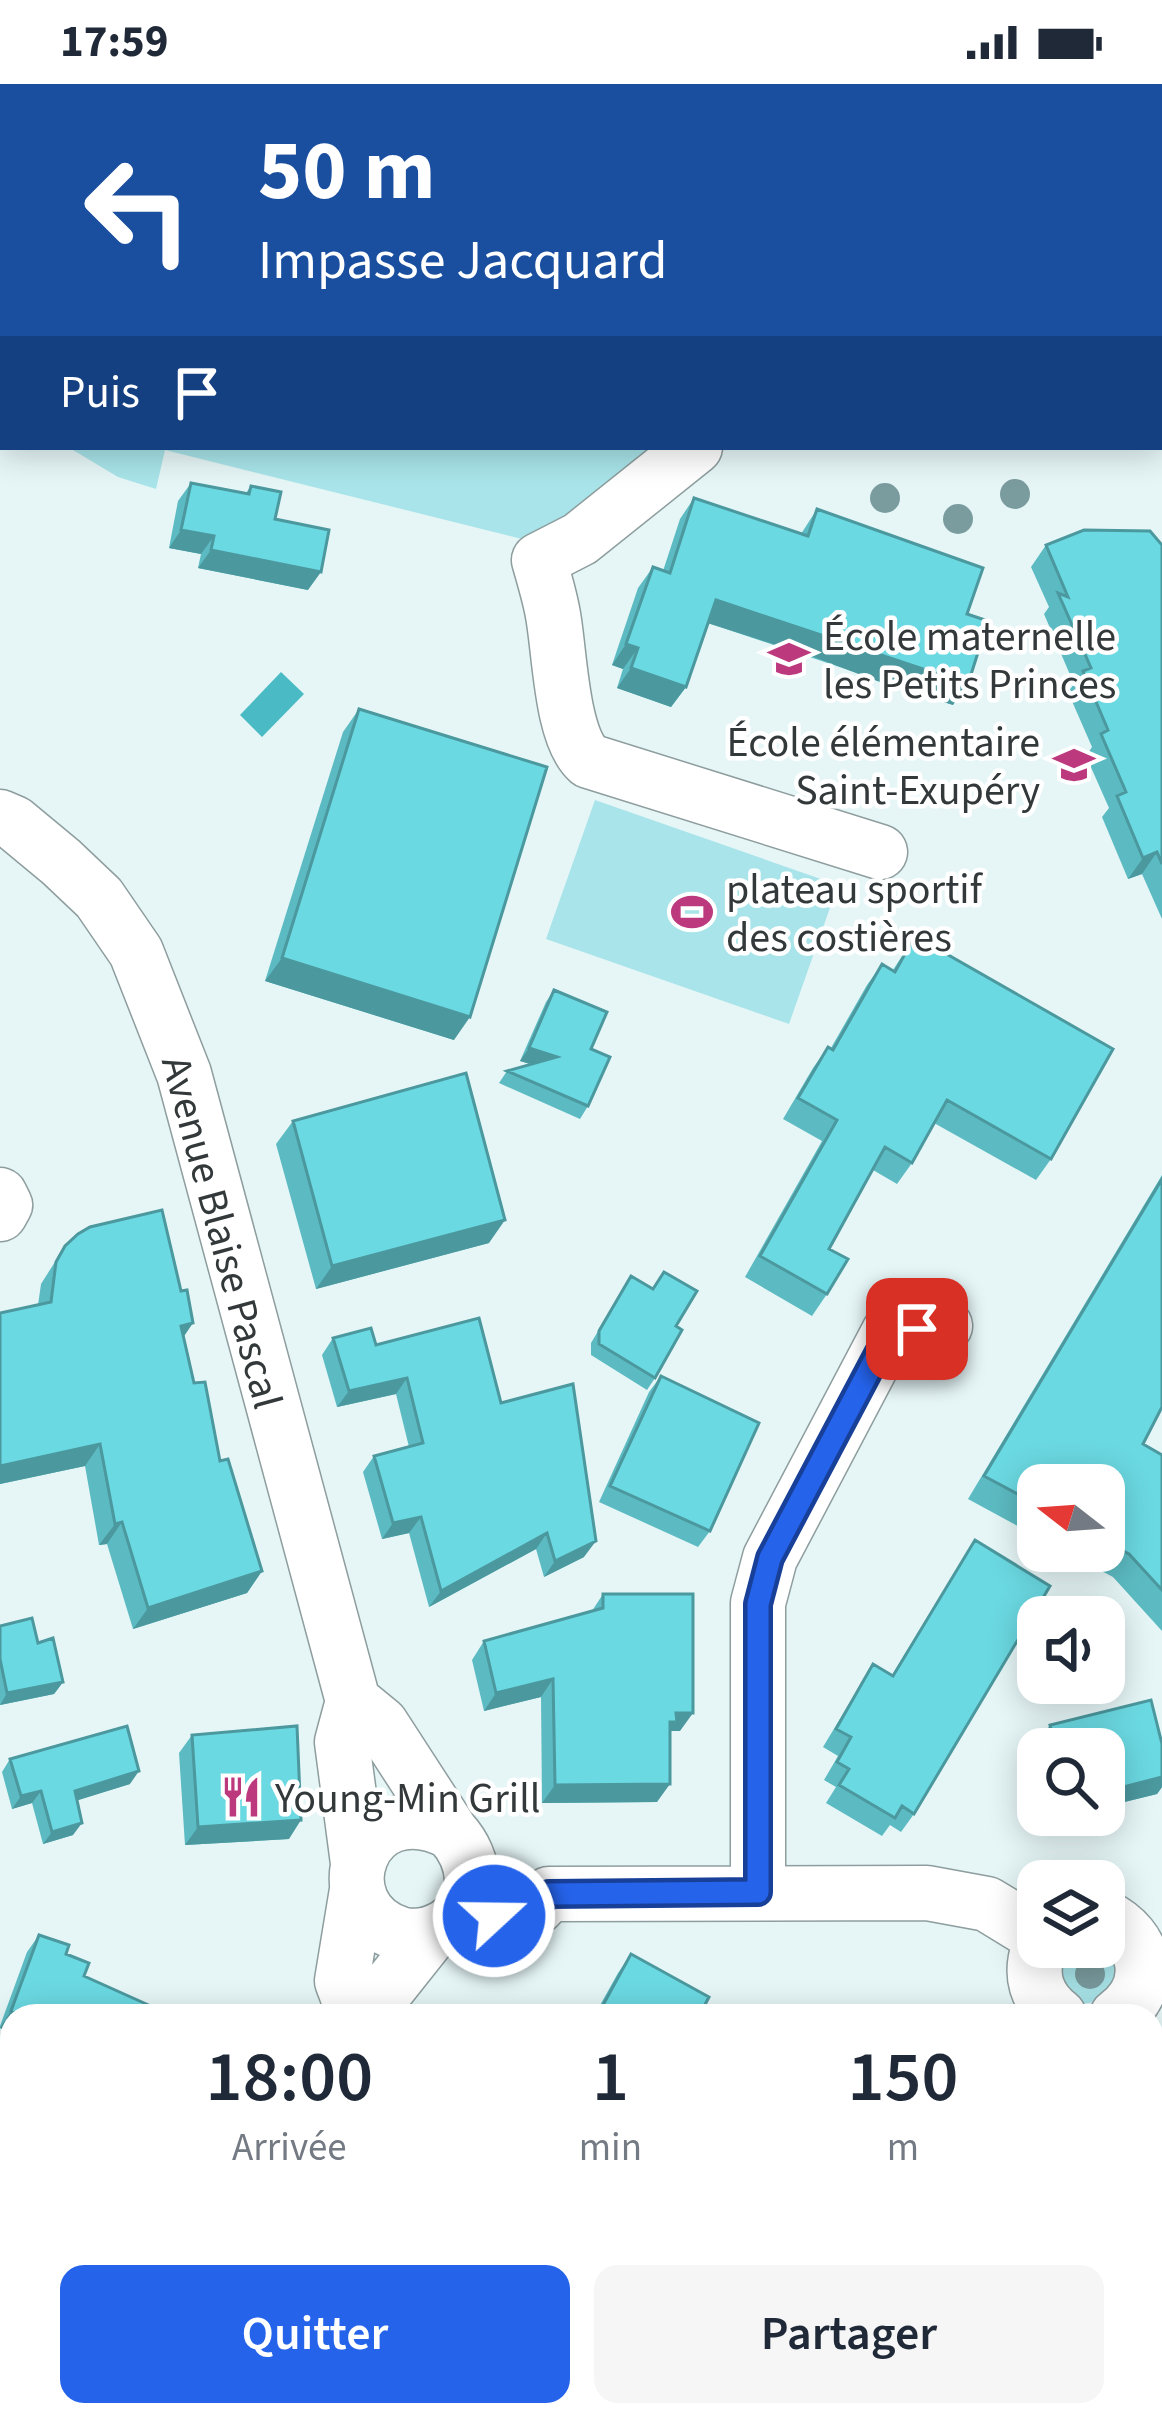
<!DOCTYPE html>
<html lang="fr">
<meta charset="utf-8">
<style>
:root{--surface:#fff;--page:#f6f6f7;--text:#1f2937;--muted:#747a83;--accent:#2563eb}
body{margin:0;font-family:"Source Sans 3",sans-serif;background:var(--page);color:var(--text);height:100vh;display:flex;flex-direction:column;font-size:45px;white-space:nowrap}
*{box-sizing:border-box;margin:0}
p{font-size:39px;color:var(--muted)}
.icon{flex:none;width:66px;height:66px;fill:none;stroke:currentColor;stroke-width:2;stroke-linecap:round;stroke-linejoin:round}
.map{position:relative;flex:1;overflow:hidden}
.details{position:absolute;left:0px;top:1920px;width:1164px;height:423px;display:flex;flex-direction:column;background:var(--surface);border-radius:36px 36px 0 0;box-shadow:0 6px 30px #0003}
.details>*{flex:none}
.banner{position:absolute;left:0px;top:0px;width:1164px;height:366px;box-shadow:0 6px 30px #0003;background:#1a4fa0;color:#fff;overflow:hidden}
.needle{width:78px;rotate:287deg}
.buttons{position:absolute;left:1017px;top:1380px;display:grid;gap:24px}
.buttons a{display:grid;place-items:center;width:108px;height:108px;border-radius:24px;background:var(--surface);box-shadow:0 6px 30px #0003;font-size:60px}
.pin{position:absolute;display:grid;place-items:center;width:102px;height:102px;color:#fff;margin:-51px;border-radius:24px;box-shadow:0 6px 18px #0006}
.me{position:absolute;width:132px;margin:-66px;rotate:69deg;stroke-linejoin:round;filter:drop-shadow(0 0 9px #0008)}
.turn{display:flex;align-items:center;gap:42px;height:252px;padding:0 60px;font-size:54px}
.turn .icon{width:156px;height:156px;stroke-width:2.5}
.turn b{display:block;font-size:84px;line-height:102px}
.then{display:flex;align-items:center;height:114px;padding:0 60px;background:#0003;gap:24px;font-size:45px}
.eta{display:flex;justify-content:space-evenly;align-items:center;height:204px;text-align:center}
.eta b{font-size:72px;font-weight:600;line-height:84px}
.action{display:flex;gap:24px;margin-top:auto;padding:24px 60px}
.action a{flex:1;height:138px;border-radius:24px;background:var(--accent);color:#fff;font-size:48px;font-weight:600;line-height:138px;text-align:center}
.action a+a{background:var(--page);color:var(--text)}
.status{display:flex;justify-content:space-between;align-items:center;height:84px;padding:0 60px;background:var(--surface);direction:ltr}
.status svg{height:33px;fill:currentColor}
.map>svg:first-child{display:block}
</style>
<div class="status"><b>17:59</b><svg viewBox="0 0 49 12"><path d="M0 12V9h3v3zM5 12V6h3v6zM10 12V3h3v9zM15 12V0h3v12zM26 1h20v11H26zM47 4h2v5h-2z"/></svg></div>
<div class="map">
<svg width="1162" height="2342" viewBox="0 0 1162 2342">
<rect width="100%" height="100%" fill="#e6f6f7"/>
<path fill="#a8e4e9" d="M0 0H663L638 3H3V324L0 322Z
M68 363H663L538 459 165 366 156 405 118 393Z
M595 716 838 801 789 940 546 855Z
M1104 1862 1115 1874 1117 1895C1102 1913 1094 1926 1069 1916L1055 1878 1066 1863Z"/>
<path fill="#4abbc4" d="M281 588 304 610 262 653 240 631Z"/>
<g fill="none" stroke-linecap="round" stroke-linejoin="round">
<g stroke="#8e9d9e" stroke-width="57">
<path id="minor" d="M1125 0 1129 3
M1071 3 1076 0
M1161 62 1162 61
M1161 124 1162 123
M695 363 580 455 539 476C544 494 550 513 553 531 560 569 561 653 589 677L880 768
M0 733 14 739 61 778 99 814 136 868 184 990 353 1617 342 1658 358 1779
M0 1111 5 1121 0 1130
M353 1617 381 1640 451 1748C477 1776 483 1821 445 1843 431 1851 415 1854 400 1850 320 1825 359 1702 451 1748
M758 1808V1519L770 1474 889 1248 945 1242
M1104 1833C1147 1853 1158 1902 1117 1932
M451 1840 537 1823 549 1810 927 1809 987 1820 1038 1851
M1039 1863C1029 1891 1036 1914 1059 1932
M351 1921 377 1918 431 1850
M347 1932 351 1921 342 1897 357 1806
M1152 2108 1162 2112
M197 2342 203 2331
M862 2342 868 2331"/>
</g>
<use href="#minor" stroke="#fff" stroke-width="54"/>
</g>
<g fill="#7b9c9f">
<circle cx="1015" cy="410" r="15"/>
<circle cx="885" cy="414" r="15"/>
<circle cx="958" cy="435" r="15"/>
<circle cx="1090" cy="1890" r="15"/>
</g>
<path fill="#5cbbc2" d="M191 399 246 409 251 402 275 435 308 506 198 484 201 470 169 464 178 417Z
M694 414 801 450 817 425 967 530 953 621 708 539 686 603 671 623 617 604 623 585 612 581 638 504 653 483 663 487 680 435Z
M1046 461H1162V835L1142 790 1128 795 1102 733 1109 724 1086 672 1092 663 1068 608 1074 600 1044 530 1049 523 1031 483Z
M359 625 454 956 265 897 343 648Z
M915 852 1051 1075 1036 1096 934 1039 912 1079 897 1100 873 1086 829 1165 827 1210 812 1232 745 1193 822 1057 783 1035 813 984 828 963 831 964 867 901 882 880 893 886Z
M554 906 591 965 588 1022 580 1035 499 999 507 987 532 980 520 977 546 918Z
M293 1037 489 1159 316 1205 276 1060Z
M1162 1091V1323L1143 1360 1162 1371V1547L1113 1493 1064 1467H1104V1401H1038V1453L968 1415Z
M65 1162 184 1253 194 1299 220 1377 262 1487 247 1509 133 1545 107 1460 99 1461 85 1382 0 1400V1229L38 1221 41 1200Z
M631 1192 676 1242 655 1294 647 1306 591 1271V1259Z
M333 1254 376 1261 501 1319 584 1473 544 1493 536 1465 429 1523 409 1449 382 1455 363 1388 374 1372 409 1363 396 1310 337 1323 322 1271Z
M661 1292 710 1447 698 1463 599 1418 649 1308Z
M975 1456 914 1730 901 1748 890 1741 882 1752 826 1719 836 1703 824 1696 838 1672 823 1663 873 1580 892 1591Z
M603 1510 680 1647H670L657 1718 542 1719 541 1613 484 1627 472 1576 484 1557 592 1527Z
M0 1542 38 1559 63 1598 54 1610 0 1621Z
M1151 1616 1162 1660V1703L1157 1710 1104 1723V1665H1039L1037 1659 1050 1641Z
M192 1651 289 1755 185 1761 179 1669Z
M10 1675 130 1700 77 1716 73 1751 43 1760 32 1719 12 1725 2 1688Z
M39 1851 66 1870 84 1892 12 1949 0 1944V1942L27 1868Z
M631 1870 699 1932H594L618 1889Z
M1162 1986V2055L1152 2046V1999Z
M0 2105 12 2111V2172L0 2166Z
M1162 2270V2300L1152 2294V2288Z
M281 2331H460L454 2342H275Z"/>
<path fill="#4b989e" d="M181 446 214 452 201 470 169 464Z
M211 466 321 488 308 506 198 484Z
M716 516 829 552 968 600 953 621 877 597 814 573 701 537Z
M626 560 638 564 623 585 612 581Z
M631 584 686 603 671 623 617 604Z
M1157 768 1142 790 1128 795 1143 774Z
M282 874 470 933 454 956 265 897Z
M529 964 557 973 549 986 520 977Z
M505 1136 489 1159 316 1205 332 1182Z
M193 1239 178 1261 181 1242Z
M407 1294 396 1310 337 1323 349 1307Z
M100 1360 85 1382 0 1400V1382Z
M421 1433 409 1449 382 1455 393 1439Z
M122 1438 107 1460 99 1461 115 1440Z
M547 1449 536 1465 429 1523 441 1507Z
M596 1457 584 1473 544 1493 555 1477Z
M262 1487 247 1509 133 1545 148 1524Z
M553 1595 541 1613 484 1627 496 1609Z
M63 1598 54 1610 0 1621 7 1609Z
M676 1629H693L680 1647H670L658 1656Z
M139 1687 130 1700 66 1720 75 1707Z
M1162 1693V1703L1157 1710 1104 1723V1708Z
M670 1700 657 1718 542 1719 555 1701Z
M41 1707 32 1719 12 1725 21 1712Z
M301 1736 289 1755 185 1761 198 1743Z
M82 1739 73 1751 43 1760 52 1748Z
M11 1927 25 1932H12V1949L0 1944Z"/>
<path fill="#6bd9e2" stroke="#4b989e" stroke-width="3" d="M791 0H844V3H791Z
M191 399 249 410 251 402 281 408 275 435 329 446 321 488 211 466 214 452 181 446Z
M694 414 808 452 817 425 983 484 967 530 988 537 968 600 716 516 686 603 631 584 638 564 626 560 653 483 670 489Z
M1084 446 1150 447 1162 461V780L1157 768 1143 774 1117 712 1126 708 1101 650 1108 646 1083 587 1091 584 1058 509 1068 513 1046 461Z
M359 625 547 683 470 933 282 874Z
M915 852 1113 965 1051 1075 947 1016 912 1079 885 1063 829 1165 848 1175 827 1210 760 1172 837 1036 798 1014 828 963 833 966 882 880 895 888Z
M554 906 607 928 591 965 610 973 588 1022 507 987 557 973 529 964Z
M466 989 505 1136 332 1182 293 1037Z
M1162 1095V1323L1143 1360 1162 1371V1506L1129 1470 1104 1457V1401H1038V1421L984 1392Z
M162 1126 181 1207 187 1206 193 1239 181 1242 194 1299 205 1298 220 1377 228 1375 262 1487 148 1524 122 1438 115 1440 100 1360 0 1382V1229L51 1218 56 1178 65 1162 78 1150 90 1143Z
M664 1188 697 1207 676 1242 682 1246 655 1294 599 1260V1247L631 1192 653 1205Z
M479 1234 501 1319 573 1300 596 1457 555 1477 547 1449 441 1507 421 1433 393 1439 374 1372 423 1359 407 1294 349 1307 333 1254 371 1244 376 1261Z
M661 1292 759 1339 710 1447 610 1402Z
M975 1456 1050 1502 914 1730 902 1722 895 1734 839 1701 849 1685 837 1678 851 1653 836 1645 873 1580 893 1592Z
M603 1510H693V1629H676L677 1638H670V1700L555 1701 553 1595 496 1609 484 1557 603 1524Z
M32 1534 38 1559 53 1554 63 1598 7 1609 0 1575V1542Z
M1151 1616 1162 1660V1693L1104 1708V1665H1056L1050 1641Z
M127 1642 139 1687 75 1707 82 1739 52 1748 41 1707 21 1712 10 1675Z
M297 1642 301 1736 198 1743 192 1651Z
M39 1851 69 1861 66 1870 89 1879 84 1892 173 1932H25L11 1927Z
M631 1870 709 1913 699 1932H597Z
M1162 1986V2020L1157 2016 1160 2005 1157 1992Z
M0 2105 12 2111V2150L0 2145Z
M0 2310 12 2315V2331H50L59 2342H0Z
M283 2331H460L454 2342H294L281 2335Z
M546 2331H564L585 2342H539Z"/>
<g fill="none" stroke-linecap="round" stroke-linejoin="round">
<g stroke="#184099" stroke-width="30">
<path id="route" d="M494 1832 537 1823 549 1810 758 1808V1520L770 1474 889 1249 917 1245"/>
</g>
<use href="#route" stroke="#2563eb" stroke-width="21"/>
</g>
<defs>
<g id="school-bare" transform="scale(3.24)"><path d="M0-5L7-2L0 1L-7-2ZM-4 1L0 2.5L4 1V4Q0 6-4 4Z" fill="#bd397e" stroke="#fff" stroke-width="2.5" paint-order="stroke"/></g>
<g id="stadium-bare" transform="scale(3.24)"><path d="M0-5a6.5 5 0 1 0 0 10a6.5 5 0 1 0 0-10ZM-3.5-1.8h7v3.6h-7Z" fill="#bd397e" stroke="#fff" stroke-width="2.5" paint-order="stroke"/></g>
<g id="restaurant-bare" transform="scale(3.24)"><path d="M-5-6h1v4h1v-4h1v4h1v-4h1v5L-1.5 .5V6h-2V.5L-5-1ZM5-6V6H3V1.5H1.5Q1.5-4 5-6Z" fill="#bd397e" stroke="#fff" stroke-width="2.5" paint-order="stroke"/></g>
</defs>
<g fill-rule="evenodd">
<use href="#school-bare" x="789" y="575"/>
<use href="#school-bare" x="1074" y="681"/>
<use href="#stadium-bare" x="692" y="828"/>
<use href="#restaurant-bare" x="241" y="1713"/>
</g>
<g text-anchor="middle" stroke-width="9" stroke-linejoin="round" paint-order="stroke">
<g font-size="42" fill="#33393a" stroke="#fff" text-anchor="start">
<text x="823" y="566">École maternelle<tspan x="823" dy="48">les Petits Princes</tspan></text>
<text x="1040" y="672" text-anchor="end">École élémentaire<tspan x="1040" dy="48">Saint-Exupéry</tspan></text>
<text x="726" y="819">plateau sportif<tspan x="726" dy="48">des costières</tspan></text>
<text x="275" y="1728">Young-Min Grill</text>
</g>
<g font-size="42" fill="#33393a" stroke="#fff">
<text transform="translate(223 1148) rotate(75)" y="15">Avenue Blaise Pascal</text>
</g>
</g>
</svg>
<div class="buttons">
<a><svg class="needle" viewBox="-14 -14 28 28"><path d="M0-13l5 13h-10z" fill="#e53935"/><path d="M0 13l5-13h-10z" fill="#747a83"/></svg></a>
<a><svg class="icon" aria-label="sound" viewBox="0 0 24 24"><path d="M4 9h4l5-4v14l-5-4H4zM17 9q2 3 0 6"/></svg></a>
<a><svg class="icon" aria-label="search" viewBox="0 0 24 24"><circle cx="10" cy="10" r="6"/><path d="M15 15l6 6"/></svg></a>
<a><svg class="icon" aria-label="layers" viewBox="0 0 24 24"><path d="M12 4l9 5-9 5-9-5zM3 14l9 5 9-5"/></svg></a>
</div>
<div class="pin" style="left:917px;top:1245px;background:#d93025"><svg class="icon" aria-label="arrive" viewBox="0 0 24 24"><path d="M6 21V4h12l-3 4 3 4H6"/></svg></div>
<svg class="me" style="left:494px;top:1832px" viewBox="-20 -20 40 40"><circle r="17" fill="#2563eb" stroke="#fff" stroke-width="3"/><path d="M0-11L8 9 0 5-8 9z" fill="#fff"/></svg>
<div class="banner">
<div class="turn"><svg class="icon" aria-label="left" viewBox="0 0 24 24"><path d="M17 20v-9H6M10 6l-5 5 5 5"/></svg><div><b>50 m</b>Impasse Jacquard</div></div>
<div class="then">Puis<svg class="icon" aria-label="arrive" viewBox="0 0 24 24"><path d="M6 21V4h12l-3 4 3 4H6"/></svg></div>
</div>
<section class="details">
<div class="eta">
<div><b>18:00</b><p>Arrivée</p></div>
<div><b>1</b><p>min</p></div>
<div><b>150</b><p>m</p></div>
</div>
<div class="action"><a>Quitter</a><a>Partager</a></div>
</section>
</div>
